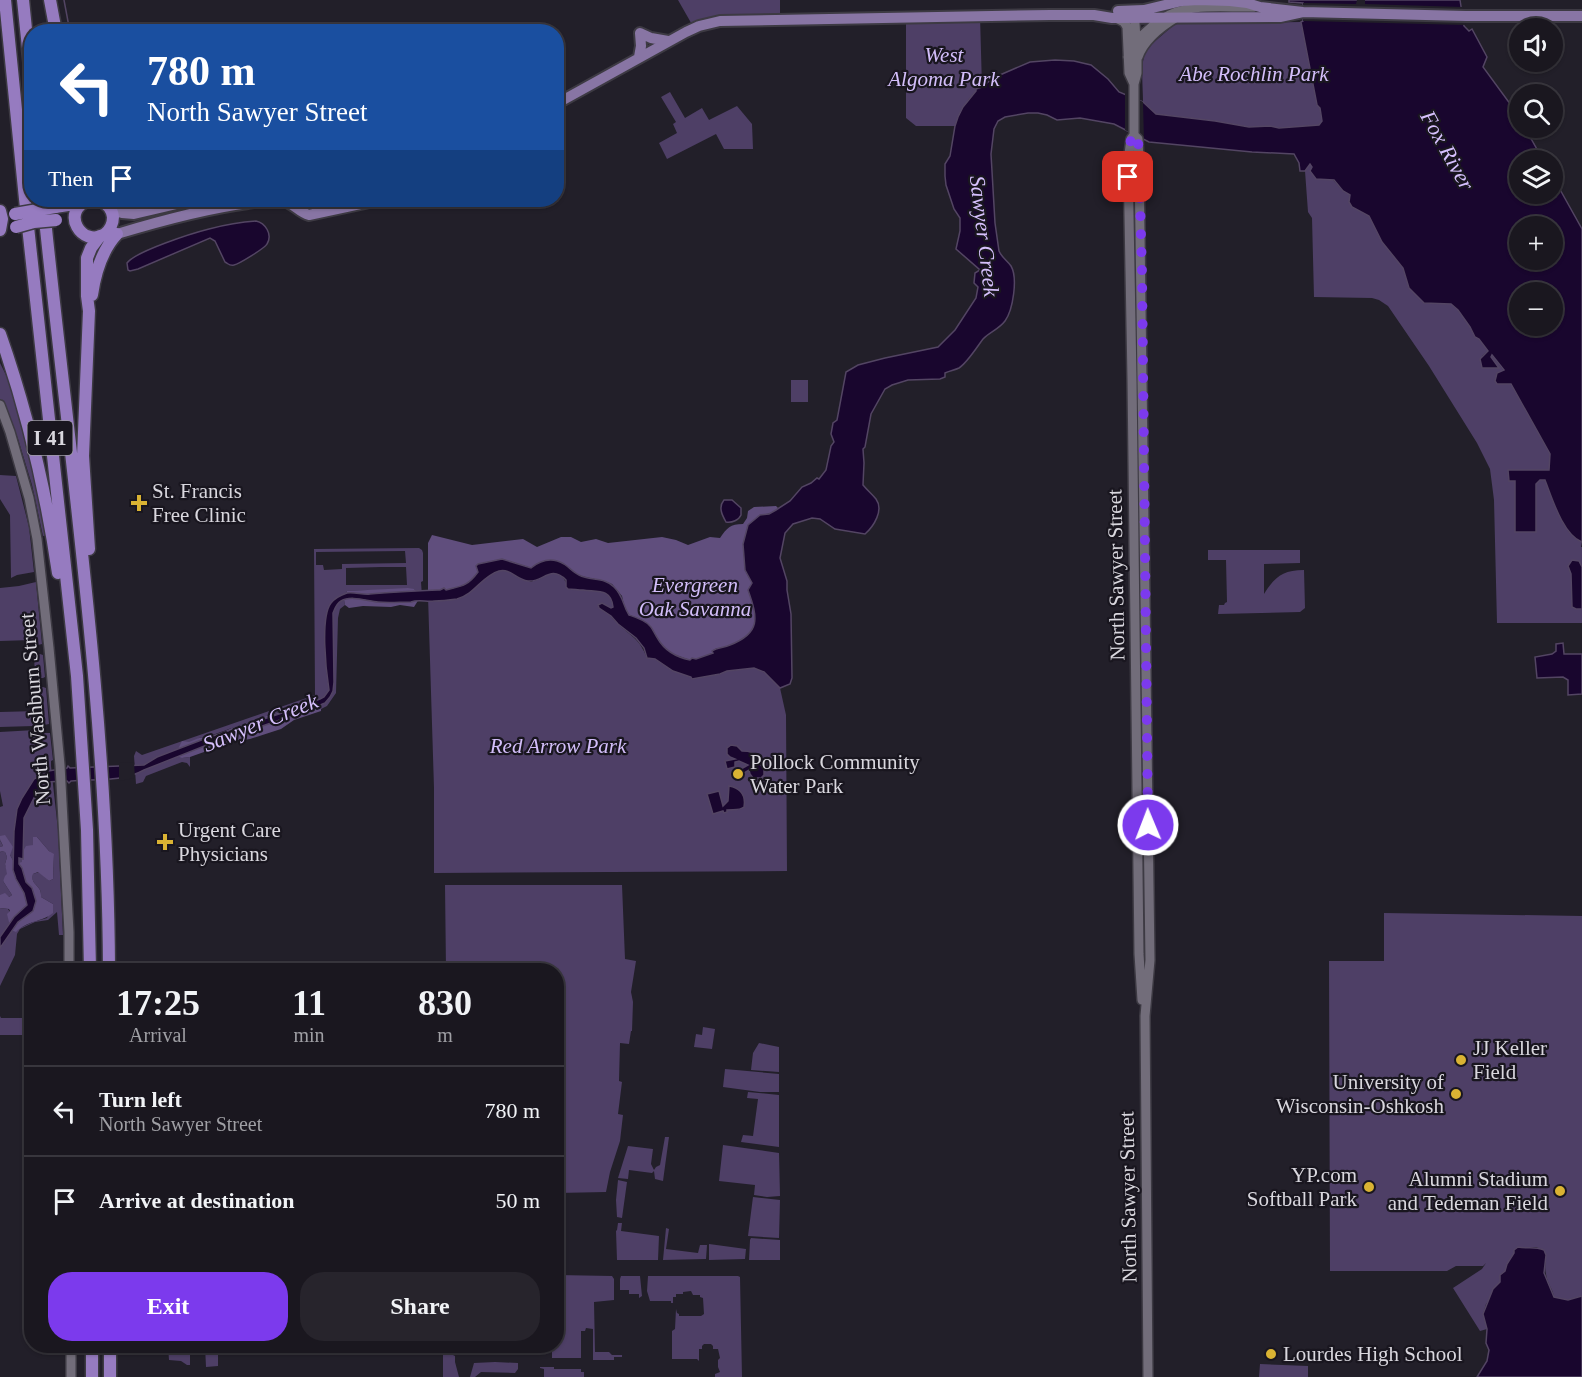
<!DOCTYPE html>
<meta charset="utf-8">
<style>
:root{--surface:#1a171f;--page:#27242c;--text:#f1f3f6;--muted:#9f9fa4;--line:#38363d;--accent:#7c3aed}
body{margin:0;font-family:Georgia,serif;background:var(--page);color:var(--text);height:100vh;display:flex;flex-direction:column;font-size:22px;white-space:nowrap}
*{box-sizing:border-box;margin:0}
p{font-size:20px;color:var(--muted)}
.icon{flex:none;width:33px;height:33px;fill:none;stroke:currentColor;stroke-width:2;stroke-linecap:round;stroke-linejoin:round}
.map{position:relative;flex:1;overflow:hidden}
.panel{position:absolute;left:24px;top:963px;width:540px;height:390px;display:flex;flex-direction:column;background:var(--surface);border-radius:24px;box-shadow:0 2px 4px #0004,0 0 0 2px var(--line)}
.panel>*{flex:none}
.hud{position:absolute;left:24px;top:24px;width:540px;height:183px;border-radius:24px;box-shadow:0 2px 4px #0004,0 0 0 2px var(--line);background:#1a4fa0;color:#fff;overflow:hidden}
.tools{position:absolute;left:1509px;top:18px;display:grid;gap:12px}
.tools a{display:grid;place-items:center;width:54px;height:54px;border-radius:50%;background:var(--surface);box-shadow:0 2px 4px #0004,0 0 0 2px var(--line);font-size:30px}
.pin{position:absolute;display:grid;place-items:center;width:51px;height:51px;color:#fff;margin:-26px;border-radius:12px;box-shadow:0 3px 9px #0006}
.me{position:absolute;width:66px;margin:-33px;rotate:359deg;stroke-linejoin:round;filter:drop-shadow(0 0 4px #0008)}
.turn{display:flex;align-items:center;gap:21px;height:126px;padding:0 24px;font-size:27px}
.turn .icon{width:78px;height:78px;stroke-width:2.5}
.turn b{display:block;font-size:42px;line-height:51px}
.then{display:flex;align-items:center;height:57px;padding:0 24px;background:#0003;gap:12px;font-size:22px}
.eta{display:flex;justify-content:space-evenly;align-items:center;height:102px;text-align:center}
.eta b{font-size:36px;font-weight:600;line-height:42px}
.action{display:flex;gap:12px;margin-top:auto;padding:12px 24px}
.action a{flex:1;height:69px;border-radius:24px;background:var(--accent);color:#fff;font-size:24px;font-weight:600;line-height:69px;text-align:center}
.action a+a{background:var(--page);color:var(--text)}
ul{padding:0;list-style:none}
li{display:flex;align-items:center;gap:18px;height:90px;padding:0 24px;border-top:2px solid var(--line)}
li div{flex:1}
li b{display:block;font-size:22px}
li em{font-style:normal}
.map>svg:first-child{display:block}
</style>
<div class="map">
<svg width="1582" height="1377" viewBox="0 0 1582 1377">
<rect width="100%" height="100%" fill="#221f29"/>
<path fill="#4e3f66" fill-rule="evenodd" d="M678 0H780V19L694 28Z
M980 16 982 87C968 96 961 110 955 126H916L906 118V17Z
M1301 22 1317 105 1320 108 1322 121 1319 125 1288 128 1249 127 1215 121 1156 114 1143 102C1143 85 1140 65 1146 49L1175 24Z
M670 92 685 118 702 108 709 120 737 106 752 124 753 149H724L716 134 667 159 659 143 677 133 673 124 676 122 661 97Z
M1310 164 1313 167 1310 171 1333 180 1343 191 1350 195 1369 216 1382 242 1403 268 1409 288 1424 303 1451 304 1458 310 1470 327 1475 337 1479 339 1488 351 1482 356 1498 367 1491 357 1492 355 1504 371 1497 384H1511L1550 454V470L1508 471 1515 481V532H1536V484L1540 480H1545C1553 498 1562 535 1582 542L1581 547H1582V567L1581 565 1569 567 1571 574 1572 606 1576 609H1582V623H1497L1494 500 1490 469 1477 443 1429 366 1388 306 1379 300 1372 298 1314 297 1312 218 1308 212 1305 171Z
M0 363 8 379 15 402 48 535 43 536 32 485 18 439 10 417 0 399Z
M791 380H808V402H791Z
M0 475 16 476 29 527 34 572 17 575 11 578 10 515 0 499Z
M419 548 422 550 423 553V581L421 582 422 596H418L414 589 347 591 344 600 345 605 340 609 338 618 336 693 327 706 321 709V705C291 706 263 717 235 727 222 731 213 736 199 738L182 758 190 757V767L187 763 182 762 146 776 143 782 136 784 134 756 136 751 142 755 315 695 314 549ZM316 552 405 551 406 563 342 564V569L324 570 323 565H316ZM381 567H406L407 585H346V568Z
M1208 550H1300V563L1264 564V594C1275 577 1282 570 1304 570L1305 608 1300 612 1218 614 1219 605H1224L1225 603 1227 602 1226 560H1208Z
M501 570H507L531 582C548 574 562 565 568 589 573 589 578 590 583 590 597 592 611 588 613 607L611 608 608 613C612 617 614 621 618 624 633 638 639 638 647 658L655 659 673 671 694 678 720 674 727 671 754 668 760 670 771 677 780 688 786 715 787 871 434 873V788L428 596 480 580Z
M36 582 42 644 34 646 32 640 0 641V588L19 586Z
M40 654 43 655 45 677 43 678H38L35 676 34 656Z
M43 687 46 688 49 724 39 726 38 721H34V726L0 727V712L38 711 37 689Z
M35 730 36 736 40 735 41 733H50L53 760 51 761V766L58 830 63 935H59L57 912 48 920 35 922 20 929 17 934 15 955 0 986V908L8 909 20 928 33 922 47 918 53 904 41 897C41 894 41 892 40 890 36 883 31 883 33 874L39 872 49 881 53 879 54 855 49 851 37 837H33V845L22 863 15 864 10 855 0 840 3 846 0 847V807L3 806 0 791V732Z
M1 851 5 852 7 857 5 864 8 874 3 881 12 895 9 897 0 895V853Z
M445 885H622L625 959 636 961 631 992 633 1002 632 1031H631L629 1044 620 1043 619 1081 622 1082 618 1114 623 1115 620 1141 610 1172 606 1192 557 1193 556 970H446Z
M1384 913 1582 916V1296L1568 1300 1554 1297C1553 1289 1547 1283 1546 1274 1544 1267 1547 1258 1544 1250L1536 1247 1521 1248 1512 1257 1505 1271 1500 1282 1493 1289 1490 1299 1486 1304 1483 1314 1487 1329 1480 1331 1453 1288 1482 1269 1486 1263 1483 1266H1456L1447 1271H1330L1329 961H1384Z
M0 1016 1 1018H31V1035H0Z
M703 1027 715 1029 712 1049 694 1047 696 1034 702 1035Z
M759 1043 779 1047V1072L751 1070 753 1053Z
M725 1069 779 1074V1092H760L723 1087Z
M748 1092 779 1095V1147L741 1142 743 1135 753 1136 758 1099 747 1098Z
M665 1137H669L663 1181 655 1179 654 1171 652 1173 629 1170 628 1179 618 1178 628 1146 653 1149 651 1164 654 1170 656 1167 660 1165Z
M723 1145 779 1153 780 1196 767 1197 754 1195 755 1185 719 1181Z
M618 1180 627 1182 622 1218 617 1217 616 1200Z
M753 1197 780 1200 779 1238 748 1236Z
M618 1223H622L621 1231 659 1236 658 1260H617L616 1231 617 1230Z
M666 1228 669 1229 666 1249 698 1253 700 1245H707L706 1259 663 1260Z
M751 1238 780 1240V1260H749L750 1240Z
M709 1244 746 1249 745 1259 709 1260Z
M557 1275 612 1276 614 1279V1300L594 1302 595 1352H609L612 1355H622V1357H614V1360H593V1329L586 1328 585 1331H581V1358H552V1346H556Z
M621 1276H640L642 1296 639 1298V1294H629V1290H620V1279Z
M648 1276H738L740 1277 742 1377H715V1374L720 1372 718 1367V1360L720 1358 718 1349H713V1346L711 1344H704L702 1346V1349H699V1361L697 1359H672V1331L675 1329 676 1309 677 1313 679 1314V1316H701L704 1314 703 1298 700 1297V1295H693L691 1291 683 1292V1294H676V1297H673V1303H671V1301H650L647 1291Z
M168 1346H190V1365H187L181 1361 169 1360Z
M205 1346H218V1366L206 1367Z
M443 1346H455L453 1355 455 1356V1362L459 1377H443Z
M495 1362 518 1363V1369L515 1373 481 1372 475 1377H470L474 1363Z
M1260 1364 1308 1366V1377H1259Z
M540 1367H554V1369H581V1372H584V1377H544V1369L540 1368Z"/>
<path fill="#604e7d" d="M776 506 778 508C774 512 770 514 764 514L743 544 745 570 752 583 748 590C750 596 754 603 755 609 760 636 737 645 715 649L714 653 696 659 692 658 690 660 673 654 664 648 650 626 629 615 625 609 622 596 612 584 604 581 581 576 545 561 531 568 502 559 479 564 482 574 471 588 428 596V543L432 535 472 545 523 539 537 547 561 537H571L581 542 596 539 608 543 662 537 676 540 688 545 710 537 720 538C727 528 730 524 743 524L747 518 748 511 754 507Z
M408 588 414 589 417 592 419 599 414 607 400 605 391 607 363 606 349 608 345 605 344 600 347 591Z
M314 703 321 705V711L294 720 281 729 250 739 232 742 190 757 182 758 177 756 178 749 182 741 189 742 199 738 219 734 232 728 266 716Z
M5 835 13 847 10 855 15 864 22 862V853L26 846 33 845V837H37L49 851 54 854 53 879 49 881 38 872 33 874C31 883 36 883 40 890 41 892 41 895 41 897L53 904V913C42 922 26 921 16 932L11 930 7 914 10 911 9 909 0 908V895L5 893 9 897 12 895 3 881 5 876 7 874 5 864 7 857 5 852 1 851 0 853V847L3 846 0 839V836Z"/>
<path fill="#19062e" stroke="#534563" stroke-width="1.5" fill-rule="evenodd" d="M1289 0H1460L1464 26 1469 31 1472 29 1487 57 1483 67 1519 116 1520 128H1525L1543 160H1520V194H1552L1553 177 1582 229V542C1563 535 1552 498 1545 480H1540L1536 484V532H1515V481H1509L1508 470H1549L1550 454 1511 384H1497L1495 381 1497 373 1504 370 1492 355 1491 357 1499 368H1482L1480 359 1488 351 1479 339 1475 337 1470 327 1458 310 1451 304 1424 303 1409 288 1403 268 1382 242 1369 216 1352 207 1349 202 1350 195 1343 191 1334 180 1316 179 1310 171 1312 167 1310 164 1305 171H1300L1299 163 1294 154 1252 152 1149 142 1114 124 1080 118 1057 120 1047 115 1038 113H1028L1005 117 998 121 994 129 991 154 995 223 999 251C1002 258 1007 260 1011 266 1018 278 1013 310 1005 321 999 329 990 332 983 339 977 347 967 363 959 368 955 370 949 371 945 373V377L940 379 908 380 892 385 885 389 871 414 865 447 863 449 864 463 863 485C867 490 872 494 876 499 884 510 874 526 865 534L835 529 820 519 812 518 793 524 785 533 780 558 787 581V590L791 614 792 678 790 684 780 688 764 672 754 668 727 671 720 674 692 679 691 677 673 671 655 659 647 658 644 648 636 638 618 624 611 616 599 608 598 605 602 603 611 608 613 607C611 588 597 592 583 590 578 590 573 589 568 589L566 587V580C550 564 543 583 528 581 516 580 511 568 499 571 482 576 475 594 457 599 450 600 440 601 434 601 426 602 418 599 411 602 400 602 389 603 378 602 367 601 351 595 341 601 336 604 335 609 333 613L334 682 333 691 330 697 325 703 306 711 207 745 144 770C123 782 95 779 71 781L69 783 67 781 45 782 34 798 24 818 23 859 19 858V864L22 868 26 882 32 888 36 901 33 911 18 922 0 948V937L14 917 27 905 24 893 16 879 13 870 14 831 17 809 22 798 34 779 48 771 67 768 68 766 70 768 144 765 157 757 204 739 282 713 320 699 324 697 329 690C326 671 320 617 331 603 335 598 341 595 347 593 355 592 363 595 370 594 393 592 417 591 440 590L444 588 446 590C461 586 467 587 478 572L476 566 478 564 502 559 531 568C541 560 552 557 564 564 570 568 574 573 579 575 590 581 605 577 614 587 624 597 622 604 629 615 635 617 645 620 650 626 653 629 655 635 658 639 665 651 676 657 690 660L692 658 696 659 713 653 712 651C717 647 724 648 730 645 761 633 758 618 748 590L752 583 745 570 743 544 748 525 760 515 769 514 776 510 790 501 802 487 811 483 817 478 819 479 826 470 831 446 834 442 831 434 833 423 837 420 846 372 858 365 885 358 938 347 955 330 976 298 978 287 974 283 975 273 980 270 956 249 960 231V218L954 209 946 185 945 176V164L950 156 955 126 958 117 963 107 976 91V89L982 87 993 78 1030 62 1055 60 1074 61 1091 65 1108 79 1119 92 1143 102 1156 114 1215 121 1249 127 1270 126 1279 128 1319 125 1322 121 1320 108 1317 105 1301 22 1303 21V3L1289 2ZM1520 226H1552V260H1520ZM1520 292H1552V326H1520Z
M256 221C265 223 273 234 267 244 265 248 239 264 234 265 229 266 229 264 225 262L215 241 210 238 138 269 130 271 128 270 127 263C136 251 193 233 209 229 224 225 240 222 256 221Z
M724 500H732L741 508V515C739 520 732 523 726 522 722 515 718 507 724 500Z
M1572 560 1579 561 1582 567V609H1576L1572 607 1571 574 1568 566Z
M1563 643 1564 654H1582V694L1568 695V680L1563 677 1537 678 1535 657 1552 654 1556 651V644Z
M731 745 737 746 742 751C755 751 752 754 759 763 760 765 763 767 764 769V775L761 778H753L750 774 749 770 744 773 739 778 734 776 739 770 748 765 739 761 735 762V767L727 769 725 761 735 759 730 757 727 754V748Z
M729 786C740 788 746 795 744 807 739 811 733 809 727 810V812L724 813 723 811 713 814 707 794 719 791 723 806 728 801Z
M1518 1247C1528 1249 1534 1246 1544 1250L1546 1255 1544 1273 1554 1297 1568 1300 1582 1296V1377H1477L1487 1361 1489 1350 1486 1343 1487 1329 1483 1314 1493 1289 1500 1282V1275L1505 1271 1507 1264 1514 1253V1250Z"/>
<path fill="#221f29" d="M1357 0H1365V4L1463 7 1466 25 1303 21V3L1356 4Z
M1125 92 1143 102 1144 140 1125 130Z
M134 762 135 778 119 781V763Z"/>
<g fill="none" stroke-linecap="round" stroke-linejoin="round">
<path stroke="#534563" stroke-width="1.5" d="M64 0 70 32"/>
<g stroke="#3d3a43" stroke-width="12">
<path id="secondary" d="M1130 12 1135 23 1137 58V73L1134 84V135L1138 139 1139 161 1150 960 1145 1016 1148 1377
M1116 18 1124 22 1127 27 1129 73 1134 84
M1128 57C1131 45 1138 39 1147 31 1152 27 1156 22 1162 19 1188 2 1224 8 1254 7
M1138 57C1144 40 1162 26 1177 17
M1134 135 1131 139 1128 161 1132 379 1139 954 1142 1000
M0 405 10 432 29 498 37 539 49 648 60 765 69 932V970
M71 1346V1377"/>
</g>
<g stroke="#3d3a43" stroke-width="14">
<path id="primary" d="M1118 11 1144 10 1182 1 1198 0 1230 1 1247 3 1260 7 1303 12 1466 16H1582
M639 57 641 46 640 33 651 38 668 41
M556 104 686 32 699 26 720 21 1050 15H1094L1112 18 1280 17 1303 12
M111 210 122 213 134 214 194 200
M320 212 324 209 327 200
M111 234H117C160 221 203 209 248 203 258 201 270 199 280 200 292 201 298 212 309 215L379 200"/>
</g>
<g stroke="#3d3a43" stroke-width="15">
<path id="highway" d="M5 0 25 199 77 676 87 830 90 970
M23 0 32 87
M50 0 56 32
M43 200C69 456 108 712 109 970
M89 200C59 211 82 249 105 234 110 230 113 223 113 217 112 208 106 203 99 200
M115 200C137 206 159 202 182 202
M55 207 81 203
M0 211 2 219 0 230
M92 295C95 274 102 250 117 234
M0 334C27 411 46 492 58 573
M89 549 83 456 89 311 87 296V258L91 248 100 236
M92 1346V1377
M110 1346V1377"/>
</g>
<use href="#secondary" stroke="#726d7a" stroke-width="9"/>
<use href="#primary" stroke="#8875a4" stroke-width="10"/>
<use href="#highway" stroke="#967bc0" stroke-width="12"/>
<g stroke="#3d3a43" stroke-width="15" stroke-linecap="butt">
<path id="highway-bridge" d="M15 214 55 207
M16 227 34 222 56 220"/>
</g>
<use href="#highway-bridge" stroke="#967bc0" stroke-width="12"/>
</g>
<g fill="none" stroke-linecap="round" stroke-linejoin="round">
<path stroke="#7c3aed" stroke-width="10" stroke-dasharray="0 18" d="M1128 177C1128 164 1126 145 1134 135L1138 139 1139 161 1142 273 1148 825"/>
</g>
<g fill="#dab333" stroke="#19161f" stroke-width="2">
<path d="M136 494h6v6h6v6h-6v6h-6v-6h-6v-6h6z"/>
<circle cx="738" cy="774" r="6"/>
<path d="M162 833h6v6h6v6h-6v6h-6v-6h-6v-6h6z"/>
<circle cx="1461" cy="1060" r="6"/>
<circle cx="1456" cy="1094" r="6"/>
<circle cx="1369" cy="1187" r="6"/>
<circle cx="1560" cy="1191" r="6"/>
<circle cx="1271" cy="1354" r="6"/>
</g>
<g text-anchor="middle" stroke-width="4.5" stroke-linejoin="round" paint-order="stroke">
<rect fill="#19161f" stroke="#9f9da5" stroke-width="1.5" x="27.5" y="421" width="45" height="34" rx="4.5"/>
<g font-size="20" font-weight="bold" fill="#d9d7de">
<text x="50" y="445">I 41</text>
</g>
<g font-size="21" font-style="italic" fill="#d3befa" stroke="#19161f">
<text x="944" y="62">West<tspan x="944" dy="24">Algoma Park</tspan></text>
<text x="1254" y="81">Abe Rochlin Park</text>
<text x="695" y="592">Evergreen<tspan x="695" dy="24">Oak Savanna</tspan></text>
<text x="558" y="753">Red Arrow Park</text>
</g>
<g font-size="21" fill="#d9d7de" stroke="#19161f" text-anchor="start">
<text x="152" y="498">St. Francis<tspan x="152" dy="24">Free Clinic</tspan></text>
<text x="750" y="769">Pollock Community<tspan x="750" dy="24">Water Park</tspan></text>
<text x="178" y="837">Urgent Care<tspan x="178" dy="24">Physicians</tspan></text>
<text x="1473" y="1055">JJ Keller<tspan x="1473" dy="24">Field</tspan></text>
<text x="1444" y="1089" text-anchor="end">University of<tspan x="1444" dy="24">Wisconsin-Oshkosh</tspan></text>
<text x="1357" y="1182" text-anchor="end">YP.com<tspan x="1357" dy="24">Softball Park</tspan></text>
<text x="1548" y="1186" text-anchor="end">Alumni Stadium<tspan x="1548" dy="24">and Tedeman Field</tspan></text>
<text x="1283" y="1361">Lourdes High School</text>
</g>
<g font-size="21" fill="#d9d7de" stroke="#19161f">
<text transform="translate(1116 575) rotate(-91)" y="7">North Sawyer Street</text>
<text transform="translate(35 709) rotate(-95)" y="7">North Washburn Street</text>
<text transform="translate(1128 1197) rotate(-91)" y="7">North Sawyer Street</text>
</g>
<g font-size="22" font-style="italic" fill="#d6c0fd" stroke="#19161f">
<text transform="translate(1448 150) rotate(61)" y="8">Fox River</text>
<text transform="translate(985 236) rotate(83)" y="8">Sawyer Creek</text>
<text transform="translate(260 722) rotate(-22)" y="8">Sawyer Creek</text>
</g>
</g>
</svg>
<div class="tools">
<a><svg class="icon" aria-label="sound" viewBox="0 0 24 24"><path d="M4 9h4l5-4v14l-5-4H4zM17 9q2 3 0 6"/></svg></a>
<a><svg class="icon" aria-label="search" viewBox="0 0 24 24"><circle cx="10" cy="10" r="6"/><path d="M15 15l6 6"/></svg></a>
<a><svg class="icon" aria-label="layers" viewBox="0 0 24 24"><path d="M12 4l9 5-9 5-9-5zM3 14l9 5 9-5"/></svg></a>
<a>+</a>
<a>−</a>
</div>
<div class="pin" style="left:1128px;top:177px;background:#d93025"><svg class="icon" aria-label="arrive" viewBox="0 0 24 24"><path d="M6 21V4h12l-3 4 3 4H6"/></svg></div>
<svg class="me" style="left:1148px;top:825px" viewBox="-20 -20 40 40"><circle r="17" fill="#7c3aed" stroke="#fff" stroke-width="3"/><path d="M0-11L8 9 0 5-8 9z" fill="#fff"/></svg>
<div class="hud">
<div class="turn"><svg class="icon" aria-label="left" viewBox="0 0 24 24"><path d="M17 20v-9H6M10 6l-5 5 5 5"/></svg><div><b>780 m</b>North Sawyer Street</div></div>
<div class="then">Then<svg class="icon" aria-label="arrive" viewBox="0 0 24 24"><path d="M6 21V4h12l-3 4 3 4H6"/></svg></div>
</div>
<section class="panel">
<div class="eta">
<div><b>17:25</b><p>Arrival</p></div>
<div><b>11</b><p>min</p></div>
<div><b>830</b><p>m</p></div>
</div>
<ul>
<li><svg class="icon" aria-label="left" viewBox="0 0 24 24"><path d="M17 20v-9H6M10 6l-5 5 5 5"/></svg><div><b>Turn left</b><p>North Sawyer Street</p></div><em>780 m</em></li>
<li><svg class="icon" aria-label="arrive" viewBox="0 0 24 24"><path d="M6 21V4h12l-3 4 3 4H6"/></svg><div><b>Arrive at destination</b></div><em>50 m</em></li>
</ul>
<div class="action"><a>Exit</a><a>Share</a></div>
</section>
</div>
